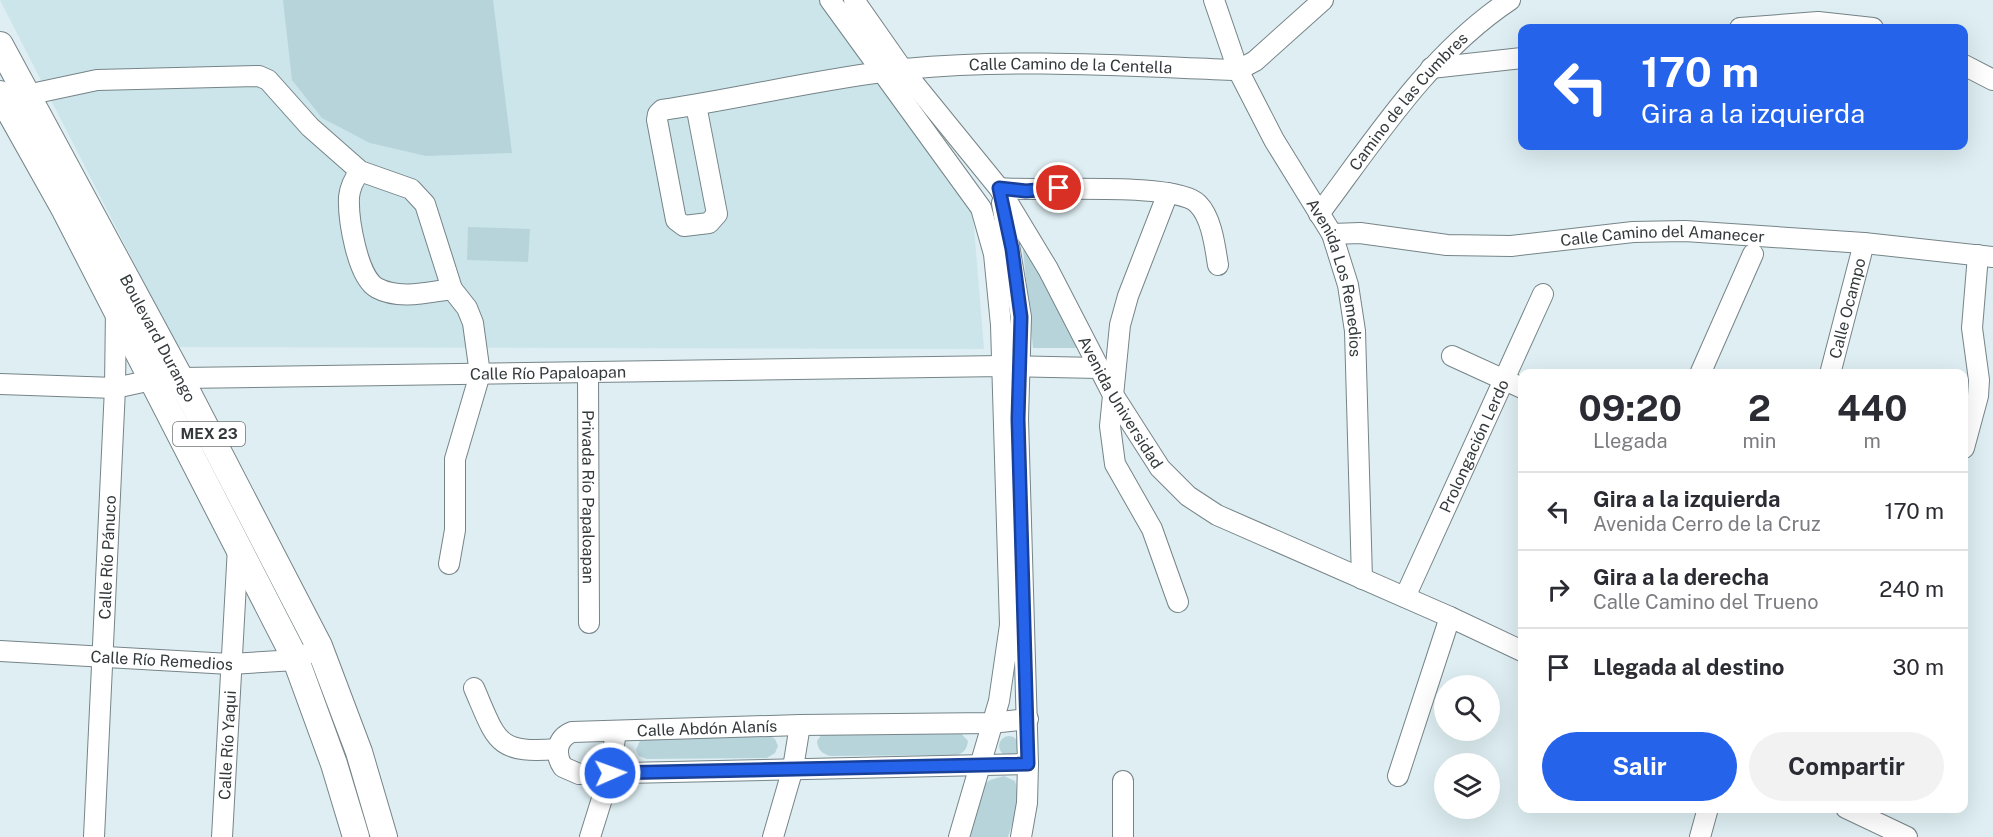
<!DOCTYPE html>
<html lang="es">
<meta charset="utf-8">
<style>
:root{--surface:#fff;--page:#f2f2f3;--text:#2b2b33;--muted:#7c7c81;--line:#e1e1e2;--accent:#2563eb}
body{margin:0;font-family:"Public Sans",sans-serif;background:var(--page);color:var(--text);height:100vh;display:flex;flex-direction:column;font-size:22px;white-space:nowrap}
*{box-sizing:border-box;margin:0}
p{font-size:20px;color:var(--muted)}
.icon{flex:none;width:33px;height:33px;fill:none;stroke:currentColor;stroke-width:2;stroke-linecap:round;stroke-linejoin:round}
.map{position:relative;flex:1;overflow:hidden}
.side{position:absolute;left:1518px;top:369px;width:450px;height:444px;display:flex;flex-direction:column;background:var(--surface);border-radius:12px;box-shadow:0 6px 24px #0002}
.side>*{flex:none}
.banner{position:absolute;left:1518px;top:24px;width:450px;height:126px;border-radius:12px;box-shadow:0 6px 24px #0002;background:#2563eb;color:#fff;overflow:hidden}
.controls{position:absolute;left:1434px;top:675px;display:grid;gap:12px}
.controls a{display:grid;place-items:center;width:66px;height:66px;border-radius:50%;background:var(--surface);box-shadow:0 6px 24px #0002;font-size:30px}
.pin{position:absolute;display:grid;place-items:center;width:51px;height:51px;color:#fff;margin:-26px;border:3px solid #fff;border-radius:50%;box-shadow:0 2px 6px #0007}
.me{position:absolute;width:66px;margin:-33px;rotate:88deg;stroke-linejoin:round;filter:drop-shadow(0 0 4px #0008)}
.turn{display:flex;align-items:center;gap:21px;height:126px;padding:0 24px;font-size:27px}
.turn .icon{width:78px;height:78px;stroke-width:2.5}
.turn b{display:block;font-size:42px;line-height:51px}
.eta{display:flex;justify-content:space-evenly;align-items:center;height:102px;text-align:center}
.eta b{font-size:36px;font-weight:700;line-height:42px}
.primary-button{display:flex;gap:12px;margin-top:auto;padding:12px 24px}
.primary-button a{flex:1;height:69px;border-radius:36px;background:var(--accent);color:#fff;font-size:24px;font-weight:700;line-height:69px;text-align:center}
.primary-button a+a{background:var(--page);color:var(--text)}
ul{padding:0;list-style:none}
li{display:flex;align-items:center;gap:18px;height:78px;padding:0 24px;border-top:2px solid var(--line)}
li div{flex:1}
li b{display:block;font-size:22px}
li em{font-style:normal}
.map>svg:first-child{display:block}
</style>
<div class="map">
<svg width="1993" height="837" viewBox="0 0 1993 837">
<rect width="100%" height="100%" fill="#deeef2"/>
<path fill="#cbe5ea" d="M0 0H819L972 204 984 349 177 347Z"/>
<path fill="#b8d4db" d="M283 0H493L512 153 426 156 370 143 322 118 292 80Z
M468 227 530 229 528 262 467 260Z
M1026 249 1081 348H1033L1023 250Z
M959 731 968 741C967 749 964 753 957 755L831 756C822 754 818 750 817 741L822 734Z
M766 733 775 739 778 746 775 753 767 758 647 759 639 756 636 750 641 738Z
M999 746a10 10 0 1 1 20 0a10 10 0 1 1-20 0Z
M1004 776 1015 781C1021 801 1014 818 1008 837H967L982 786 990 780Z"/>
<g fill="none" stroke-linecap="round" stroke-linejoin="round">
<g stroke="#768488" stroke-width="22">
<g id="minor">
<path d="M830 0 981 208 994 254 1001 325 1010 625 999 701 959 837"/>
<path id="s1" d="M854 0 903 70 999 188 1048 269 1112 393 1160 468 1188 496 1217 515 1450 617 1522 651"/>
<path id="s2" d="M1214 0 1238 70 1274 140 1332 234 1348 285 1355 331 1362 579"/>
<path d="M1740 28 1818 22 1873 28"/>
<path d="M1964 65 1993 80"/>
<path d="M1431 68 1522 58"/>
<path d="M15 103 36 93 97 80 259 76 268 80 310 127 360 171 411 189 425 204 452 289 467 308 473 323 480 374 455 459V530L449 564"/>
<path id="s3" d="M696 105 717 214 709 223 684 226 676 220 657 120 658 114 662 110C743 98 823 78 905 69 1016 58 1127 66 1238 70L1255 61 1323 0"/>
<path d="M360 171C354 179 350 187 349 197 348 218 357 277 377 288 399 300 429 292 452 289"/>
<path d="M999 188C1035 192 1178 181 1198 204 1212 218 1215 247 1218 265"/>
<path d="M1168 193 1128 296 1120 325 1110 426 1115 464 1152 529 1178 602"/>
<path d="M1002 203 1021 317 1018 419 1028 764 1027 803 1021 837"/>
<path id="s4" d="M1319 214C1376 138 1429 54 1510 0"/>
<path id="s5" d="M1332 234 1360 233 1447 245 1511 246 1633 232 1685 231 1864 243 1993 257"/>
<path d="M1452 356 1522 388"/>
<path id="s6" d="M588 373 589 623"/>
<path d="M1700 374 1753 254"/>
<path id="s7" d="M1830 374 1864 243"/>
<path id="s8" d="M0 384 115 388 152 380 180 378 1002 366 1098 368"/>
<path d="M1964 448 1978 396 1979 380 1972 328 1978 255"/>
<path id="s9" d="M1405 597 1543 294"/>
<path id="s10" d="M0 651 230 664 296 660 307 654"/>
<path d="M474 688C497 741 496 754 557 749"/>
<path d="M1028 719 991 723 800 725 572 732C557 738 554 754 563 767L579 774 1028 764"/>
<path d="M1398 776 1450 617"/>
<path d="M1123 781V837"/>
<path d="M1846 808 1907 837"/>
<path id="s11" d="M94 837 115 388 116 309"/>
<path id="s12" d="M222 837 238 547"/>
<path d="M590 837 610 773 616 731"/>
<path d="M773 837 793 768 800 725"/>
<path d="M1700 837 1708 808"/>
</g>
</g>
<g stroke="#768488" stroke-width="28">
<g id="major">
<path id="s13" d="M0 45 180 378 319 646 359 752 384 837"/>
<path d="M0 94 65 210 296 660 334 764 356 837"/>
</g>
</g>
<use href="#minor" stroke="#fff" stroke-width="20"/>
<use href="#major" stroke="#fff" stroke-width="26"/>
</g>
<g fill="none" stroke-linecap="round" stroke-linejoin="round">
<g stroke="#184099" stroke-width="15">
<path id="route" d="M610 773 1028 764 1018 419 1021 317 1012 249 999 188 1026 191 1059 188"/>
</g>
<use href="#route" stroke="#2563eb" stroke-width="10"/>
</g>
<g text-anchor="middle" stroke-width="6" stroke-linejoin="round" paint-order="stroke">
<rect fill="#fff" stroke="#717576" stroke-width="1.5" x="173" y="422" width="72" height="24" rx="4.5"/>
<g font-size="15" font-weight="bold" fill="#343a3c">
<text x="209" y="439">MEX 23</text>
</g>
<g font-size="16" fill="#343a3c" stroke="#fff">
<text dy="6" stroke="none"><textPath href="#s3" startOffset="684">Calle Camino de la Centella</textPath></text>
<text dy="6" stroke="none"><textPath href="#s4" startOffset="144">Camino de las Cumbres</textPath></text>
<text dy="6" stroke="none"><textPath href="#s5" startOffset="332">Calle Camino del Amanecer</textPath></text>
<text dy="6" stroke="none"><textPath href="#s2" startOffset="306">Avenida Los Remedios</textPath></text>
<text dy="6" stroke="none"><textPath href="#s7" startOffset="68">Calle Ocampo</textPath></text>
<text dy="6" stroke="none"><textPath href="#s13" startOffset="333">Boulevard Durango</textPath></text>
<text dy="6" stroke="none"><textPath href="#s8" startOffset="549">Calle Río Papaloapan</textPath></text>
<text dy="6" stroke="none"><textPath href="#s1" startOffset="484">Avenida Universidad</textPath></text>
<text dy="6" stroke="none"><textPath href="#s9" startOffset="166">Prolongación Lerdo</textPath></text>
<text dy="6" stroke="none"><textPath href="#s6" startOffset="124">Privada Río Papaloapan</textPath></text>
<text dy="6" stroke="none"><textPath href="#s11" startOffset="280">Calle Río Pánuco</textPath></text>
<text dy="6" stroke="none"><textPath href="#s10" startOffset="162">Calle Río Remedios</textPath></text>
<text transform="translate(707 728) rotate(-2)" y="6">Calle Abdón Alanís</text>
<text dy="6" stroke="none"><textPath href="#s12" startOffset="92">Calle Río Yaqui</textPath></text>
</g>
</g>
</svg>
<div class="controls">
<a><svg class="icon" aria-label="search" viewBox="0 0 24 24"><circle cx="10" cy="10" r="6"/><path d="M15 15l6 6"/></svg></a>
<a><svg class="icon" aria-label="layers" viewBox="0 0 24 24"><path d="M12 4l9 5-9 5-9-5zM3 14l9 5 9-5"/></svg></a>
</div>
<div class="pin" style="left:1059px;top:188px;background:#d93025"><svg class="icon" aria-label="arrive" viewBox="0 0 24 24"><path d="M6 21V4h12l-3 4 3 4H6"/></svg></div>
<svg class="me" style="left:610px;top:773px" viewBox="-20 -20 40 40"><circle r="17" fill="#2563eb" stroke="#fff" stroke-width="3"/><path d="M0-11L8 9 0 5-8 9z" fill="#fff"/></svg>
<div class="banner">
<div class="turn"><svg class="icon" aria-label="left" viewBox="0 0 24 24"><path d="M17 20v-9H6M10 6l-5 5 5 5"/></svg><div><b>170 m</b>Gira a la izquierda</div></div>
</div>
<section class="side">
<div class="eta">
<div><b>09:20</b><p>Llegada</p></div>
<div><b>2</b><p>min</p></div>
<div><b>440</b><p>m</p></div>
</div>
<ul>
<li><svg class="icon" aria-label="left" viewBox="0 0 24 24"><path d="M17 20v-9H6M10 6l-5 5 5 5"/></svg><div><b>Gira a la izquierda</b><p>Avenida Cerro de la Cruz</p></div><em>170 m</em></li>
<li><svg class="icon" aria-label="right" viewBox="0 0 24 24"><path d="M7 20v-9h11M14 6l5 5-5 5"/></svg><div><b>Gira a la derecha</b><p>Calle Camino del Trueno</p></div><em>240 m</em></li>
<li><svg class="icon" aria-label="arrive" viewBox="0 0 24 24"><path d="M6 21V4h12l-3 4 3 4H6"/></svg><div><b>Llegada al destino</b></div><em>30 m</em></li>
</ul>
<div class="primary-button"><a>Salir</a><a>Compartir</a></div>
</section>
</div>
